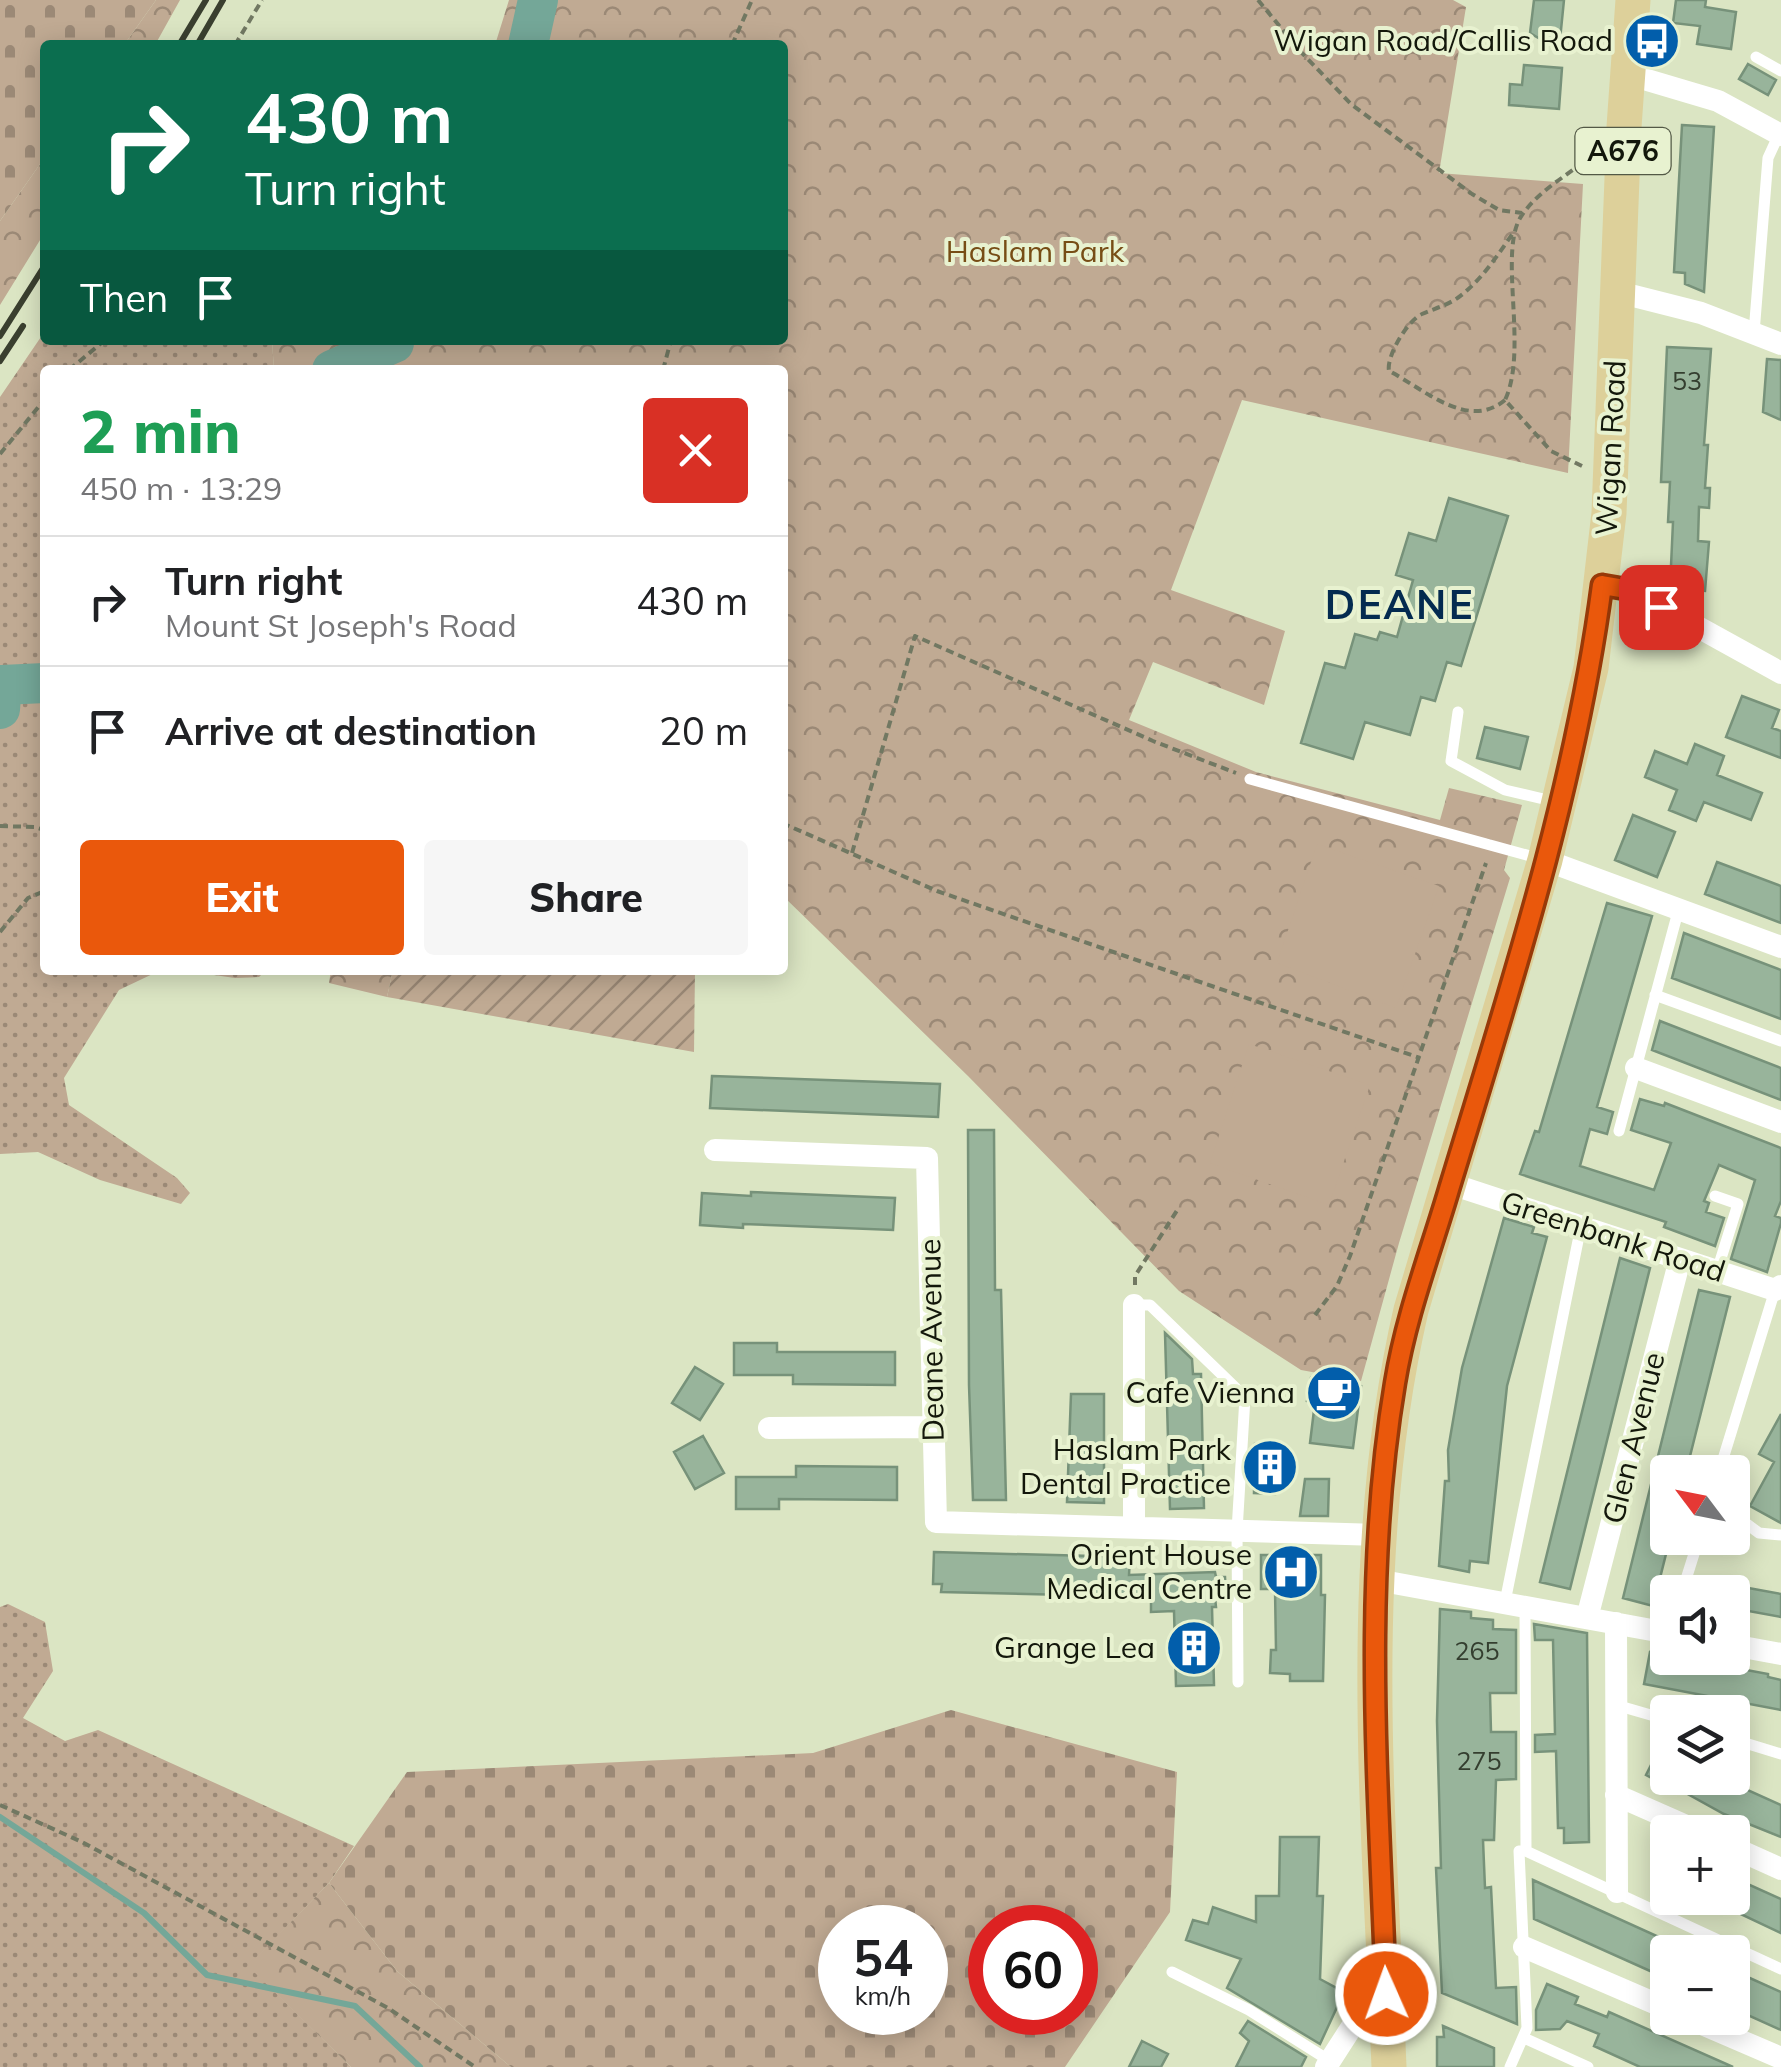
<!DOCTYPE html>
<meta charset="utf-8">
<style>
:root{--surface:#fff;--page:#f6f6f6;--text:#202124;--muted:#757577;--line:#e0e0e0;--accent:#ea580c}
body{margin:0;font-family:Mulish,sans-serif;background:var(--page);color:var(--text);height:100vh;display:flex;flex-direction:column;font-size:38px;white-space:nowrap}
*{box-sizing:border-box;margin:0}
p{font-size:32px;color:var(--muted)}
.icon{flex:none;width:55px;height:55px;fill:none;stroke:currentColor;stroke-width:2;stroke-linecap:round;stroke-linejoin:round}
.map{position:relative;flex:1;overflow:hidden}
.sheet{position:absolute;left:40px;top:365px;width:748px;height:610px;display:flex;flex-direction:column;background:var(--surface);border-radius:10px;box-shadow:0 5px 25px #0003}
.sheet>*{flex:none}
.hud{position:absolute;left:40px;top:40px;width:748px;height:305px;border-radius:10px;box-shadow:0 5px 25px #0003;background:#0b6e4f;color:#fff;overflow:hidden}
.needle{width:65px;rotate:302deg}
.fabs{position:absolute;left:1650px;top:1455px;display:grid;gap:20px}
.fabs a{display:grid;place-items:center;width:100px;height:100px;border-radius:10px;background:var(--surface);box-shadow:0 5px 25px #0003;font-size:50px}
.speed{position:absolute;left:818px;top:1905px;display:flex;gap:20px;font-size:50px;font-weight:700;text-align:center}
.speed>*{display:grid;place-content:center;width:130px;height:130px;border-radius:50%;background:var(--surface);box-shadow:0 5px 25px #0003;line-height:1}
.speed small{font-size:25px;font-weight:400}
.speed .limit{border:15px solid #d22;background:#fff;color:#111}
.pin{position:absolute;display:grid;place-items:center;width:85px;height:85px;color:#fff;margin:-42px;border-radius:20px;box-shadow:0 5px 15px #0006}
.me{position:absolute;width:110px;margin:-55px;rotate:358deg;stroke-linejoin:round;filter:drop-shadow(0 0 8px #0008)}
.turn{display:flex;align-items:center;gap:35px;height:210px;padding:0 40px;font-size:45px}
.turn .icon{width:130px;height:130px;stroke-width:2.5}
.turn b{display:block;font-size:70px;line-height:85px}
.then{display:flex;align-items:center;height:95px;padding:0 40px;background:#0003;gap:20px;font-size:38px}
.round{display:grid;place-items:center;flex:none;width:105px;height:105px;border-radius:10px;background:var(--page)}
.summary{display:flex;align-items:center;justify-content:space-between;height:170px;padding:0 40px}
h1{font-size:60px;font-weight:800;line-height:75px;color:#1e9e55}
.cta{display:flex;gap:20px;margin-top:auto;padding:20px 40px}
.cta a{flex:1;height:115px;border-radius:10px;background:var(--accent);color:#fff;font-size:40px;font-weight:800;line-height:115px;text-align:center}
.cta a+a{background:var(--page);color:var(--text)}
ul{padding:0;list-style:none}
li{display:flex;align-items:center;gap:30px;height:130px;padding:0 40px;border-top:2px solid var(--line)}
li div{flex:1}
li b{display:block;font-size:38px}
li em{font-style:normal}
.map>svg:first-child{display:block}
</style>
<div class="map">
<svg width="1781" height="2067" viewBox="0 0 1781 2067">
<defs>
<pattern id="grass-dots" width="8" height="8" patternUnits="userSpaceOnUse" patternTransform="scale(2.5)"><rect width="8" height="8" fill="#c0aa93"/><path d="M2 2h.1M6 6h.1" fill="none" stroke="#9b8976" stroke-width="1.8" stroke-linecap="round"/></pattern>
<pattern id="forest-crowns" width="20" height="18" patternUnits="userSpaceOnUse" patternTransform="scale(2.5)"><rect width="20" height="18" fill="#c0aa93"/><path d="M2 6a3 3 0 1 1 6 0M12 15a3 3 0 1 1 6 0" fill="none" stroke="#9b8976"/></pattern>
<pattern id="cemetery-stones" width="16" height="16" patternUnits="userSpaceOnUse" patternTransform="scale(2.5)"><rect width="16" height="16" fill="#c0aa93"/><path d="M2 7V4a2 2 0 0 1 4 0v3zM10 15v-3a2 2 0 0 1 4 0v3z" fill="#9b8976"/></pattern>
<pattern id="garden-furrows" width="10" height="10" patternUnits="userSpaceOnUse" patternTransform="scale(2.5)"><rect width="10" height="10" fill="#c0aa93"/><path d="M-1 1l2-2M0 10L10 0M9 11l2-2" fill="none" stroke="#9b8976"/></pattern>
</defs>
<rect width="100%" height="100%" fill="#dbe5c3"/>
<path fill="url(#grass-dots)" d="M45 331V340H272L274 370H45V970H161L119 990 64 1078 69 1105 177 1178 190 1193 181 1204 100 1180 38 1152 0 1154V397Z
M179 970H266L259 977 235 978Z
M8 1604 45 1622 53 1671 23 1718 65 1741 98 1730 354 1846 329 1883 249 1966 351 2067H0V1607Z"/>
<path fill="url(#forest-crowns)" d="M156 0H180L155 45H124Z
M509 0H1453L1466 7 1439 173 1583 184 1568 473 1242 400 1171 590 1285 631 1264 705 1153 662 1129 720 1256 772 1440 820 1449 788 1522 805 1504 870 1510 878 1399 1243 1361 1381 1301 1370 1179 1291 968 1076 783 896 782 370H274L272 340H782V45H495Z
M45 157V232L0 305V221Z
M331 970H393L387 997 329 983Z
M329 1883 397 1971 511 2067H351L248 1966Z"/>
<path fill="url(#cemetery-stones)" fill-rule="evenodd" d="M0 0H156L124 45H45V157L0 221Z
M951 1710 1177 1772 1170 1912 1065 2067H511L397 1971 329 1883 407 1772 813 1753ZM840 1928H925V2012H840ZM990 1928H1075V2012H990Z"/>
<path fill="url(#garden-furrows)" d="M393 970H695L694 1052 387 997Z"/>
<path fill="#c0aa93" d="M1317 844 1439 886 1396 1008 1277 963Z
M1249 1044 1370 1085 1329 1205 1210 1163Z"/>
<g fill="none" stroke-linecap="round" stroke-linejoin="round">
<path stroke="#74a798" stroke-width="6" d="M0 1817 144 1913 207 1975 355 2006 420 2067"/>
<path stroke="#74a798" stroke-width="40" d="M528 45 538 0
M332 370 394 343 393 340
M0 709 2 685 45 683"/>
</g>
<path fill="#98b49b" stroke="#77927a" stroke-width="2.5" d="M1534 0H1564L1559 50 1530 33Z
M1676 0H1706L1705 7 1736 12 1731 49 1697 44 1700 26 1673 23Z
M1748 64 1776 80 1768 95 1739 79Z
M1524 65 1562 68 1559 109 1509 105 1510 84 1522 85Z
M1682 125 1714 127 1704 292 1685 284V273L1674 272Z
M1667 347 1711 349 1704 445H1708L1705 488H1710L1709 508 1699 507 1698 541 1709 542 1705 591 1670 588 1673 522H1668L1670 482H1661Z
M1767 359 1781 360V420L1763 412Z
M1449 498 1508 516 1461 666 1447 662 1435 701 1421 697 1410 735 1365 722 1353 759 1301 743 1325 663 1345 668 1355 634 1377 640 1380 632 1397 637 1413 580 1396 575 1409 533 1436 541Z
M1742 696 1779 710 1772 728 1781 731V758L1726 737Z
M1485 727 1528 737 1520 769 1477 758Z
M1695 744 1724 756 1717 775 1762 793 1751 820 1704 802 1696 821 1669 810 1677 790 1645 777 1655 751 1687 764Z
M1633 815 1675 832 1657 877 1615 860Z
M1717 862 1781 886V923L1705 894Z
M1607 903 1652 916 1597 1107 1613 1112 1607 1134 1590 1129 1580 1166 1654 1190 1671 1143 1631 1130 1640 1099 1664 1106 1665 1103 1781 1148V1201L1775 1216 1781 1218V1223L1767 1272 1731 1259 1755 1180 1719 1165 1704 1201 1709 1203 1706 1212 1724 1218 1715 1246 1664 1227 1666 1222 1520 1174 1535 1131 1539 1132Z
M1684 933 1781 970V1019L1672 978Z
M1660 1021 1781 1068V1100L1652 1050Z
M712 1076 940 1084 938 1117 710 1108Z
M968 1130H994L995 1290H1001L1006 1500H973L969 1385Z
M751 1192 895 1198 893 1230 743 1224V1228L700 1225 702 1193 751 1196Z
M1504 1218 1534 1227 1532 1233 1547 1237 1507 1386 1488 1563 1470 1561 1469 1572 1439 1566 1445 1481H1449L1448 1450 1462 1368Z
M1620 1258 1650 1268 1570 1589 1540 1582Z
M1699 1290 1730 1297 1686 1472H1668L1670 1538 1653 1606 1623 1598Z
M1165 1333 1192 1359 1193 1374H1201L1204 1508 1170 1509Z
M734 1343H777V1352H895V1385L793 1384V1375H734Z
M695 1367 723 1384 700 1420 672 1403Z
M1311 1378 1361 1386 1353 1448 1310 1443 1315 1402 1307 1401Z
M1071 1394H1104V1503L1067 1502Z
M1781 1414V1523L1750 1506 1774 1462 1759 1454Z
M703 1436 724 1473 695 1489 674 1452Z
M1255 1444H1276L1275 1494 1254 1493Z
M796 1466 897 1467V1500L779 1499V1509H736V1477H796Z
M1305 1479H1329L1328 1516H1300Z
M934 1552 1130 1557 1129 1575 1215 1572 1216 1577H1225L1226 1596 1215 1597 1216 1607H1212L1214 1685 1176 1686 1174 1611 1151 1612V1597L941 1592 942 1584H933Z
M1261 1555H1321V1595H1325L1323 1681H1290V1674L1270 1673 1271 1650H1276L1275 1589H1261Z
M1732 1585 1781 1594V1617L1732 1608Z
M1440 1609 1471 1612V1618L1493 1620V1629L1516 1630V1693H1490L1491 1732H1516V1779L1496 1780 1494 1840H1483L1485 1888 1491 1887 1496 1988 1516 1987 1517 2024 1442 1993 1436 1868H1441L1437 1721Z
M1534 1624 1587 1633 1589 1842 1564 1843V1828H1558L1556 1751 1535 1752V1735L1555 1734 1553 1640H1535Z
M1650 1652 1768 1674V1677L1781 1680V1710L1644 1684Z
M1668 1731 1666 1778H1721L1781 1805V1837L1724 1814 1664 1781 1663 1784 1646 1775Z
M1280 1837H1319L1317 1896H1323L1320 1979 1344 1992 1320 2044 1227 1988 1241 1959 1186 1940 1193 1920 1208 1924 1213 1907 1256 1922V1896H1279Z
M1732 1877 1781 1899V1933L1732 1910Z
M1533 1880 1670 1942 1668 1979 1534 1919Z
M1732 1970 1781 1992V2030L1732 2008Z
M1547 1984 1578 1997 1575 2004 1607 2017 1609 2012 1733 2067H1640L1594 2046 1599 2034 1567 2021 1560 2029 1536 2030V2010Z
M1248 2021 1306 2057 1301 2067H1236L1249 2041 1240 2033Z
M1443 2026 1494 2048V2067H1437V2037H1444Z
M1142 2041 1168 2054 1161 2067H1129Z"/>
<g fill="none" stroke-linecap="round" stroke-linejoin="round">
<path stroke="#717862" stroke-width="4" stroke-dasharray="8 5" stroke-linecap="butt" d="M1258 0 1301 52 1351 104 1472 194 1499 210 1522 213
M235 45 262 0
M732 45 752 0
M69 370 105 340
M663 370 671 340
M1505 400C1468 431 1424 389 1389 371 1386 356 1408 320 1422 314 1438 307 1450 305 1464 293 1484 276 1498 255 1513 233
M0 454 45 399
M1582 466 1551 451 1505 400C1529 349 1497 250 1522 215 1540 189 1569 175 1592 155
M782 823 937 891 1420 1058
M0 826 34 827 45 830
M852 853 915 636 1153 741 1236 773
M0 932 28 898 45 891
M1135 1285V1276L1178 1209
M1315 1315 1337 1286 1350 1256 1486 863
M0 1805 82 1842 388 2008 475 2067"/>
<path stroke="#fff" stroke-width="11" d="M1756 57 1781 71
M1754 333 1768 158 1779 134
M1458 712 1451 761 1505 790 1556 802
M1250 779 1541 859
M1655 995 1781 1041
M1619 1131 1679 908
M1715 1196 1738 1204 1717 1271
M1134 1305H1150L1245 1397 1237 1531 1238 1682
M1719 1472 1775 1290
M1736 1516 1759 1533 1781 1535
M1682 1592 1699 1538
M1505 1602 1581 1226
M1525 1606 1526 1851
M1616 1705 1668 1720
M1732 1739 1781 1754
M1172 1972 1249 2010 1330 2061
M1524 2038 1588 2067
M1510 2067 1527 2028 1519 1851H1526L1781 1969"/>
<path stroke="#fff" stroke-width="22" d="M1627 74 1718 101 1781 135
M1618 292 1701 313 1781 344
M1603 585 1631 590 1781 673
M1545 860 1781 947
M1636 1068 1781 1122
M715 1150 927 1158 936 1522 1379 1535
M1451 1184 1775 1290 1781 1286
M1134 1305V1527
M769 1428 934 1427
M1377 1580 1668 1633
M1587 1618 1680 1259
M1616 1623 1617 1892
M1732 1645 1781 1654
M1616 1795 1700 1832
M1732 1847 1781 1869
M1524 1947 1668 2009
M1688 2018 1781 2058
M1326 2067 1353 2025 1386 1994"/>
<path stroke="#ddd09a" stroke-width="35" d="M1389 2067C1379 1816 1354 1557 1411 1310L1545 860 1591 668 1609 513 1624 127 1633 0"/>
<path stroke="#3a3f2f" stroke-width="6" d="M179 45 206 0
M197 45 223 0
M0 336 45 265
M0 361 23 326"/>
</g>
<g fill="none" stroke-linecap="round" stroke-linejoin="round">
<g stroke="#983908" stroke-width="25">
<path id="route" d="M1386 1994C1379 1792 1361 1584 1395 1383 1406 1315 1431 1251 1450 1186 1510 989 1575 790 1602 585L1631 590 1661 607"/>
</g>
<use href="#route" stroke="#ea580c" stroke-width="18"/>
</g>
<defs>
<g id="bus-disc" transform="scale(2.875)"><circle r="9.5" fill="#025eab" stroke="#e8f2d0"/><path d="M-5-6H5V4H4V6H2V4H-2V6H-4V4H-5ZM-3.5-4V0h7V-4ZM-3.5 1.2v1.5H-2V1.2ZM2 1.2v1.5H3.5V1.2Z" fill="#fff"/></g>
<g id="cafe-disc" transform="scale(2.875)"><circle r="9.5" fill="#025eab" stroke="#e8f2d0"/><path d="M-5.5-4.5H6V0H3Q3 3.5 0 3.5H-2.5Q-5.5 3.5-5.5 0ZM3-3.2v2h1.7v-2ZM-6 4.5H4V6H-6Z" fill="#fff"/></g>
<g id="building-disc" transform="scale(2.875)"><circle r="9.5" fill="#025eab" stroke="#e8f2d0"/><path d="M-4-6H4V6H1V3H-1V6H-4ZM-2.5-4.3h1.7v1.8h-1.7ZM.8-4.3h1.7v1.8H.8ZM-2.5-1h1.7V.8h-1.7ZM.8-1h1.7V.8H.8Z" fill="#fff"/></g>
<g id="hospital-disc" transform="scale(2.875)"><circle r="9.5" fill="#025eab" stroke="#e8f2d0"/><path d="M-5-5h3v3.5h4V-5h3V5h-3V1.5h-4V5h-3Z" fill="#fff"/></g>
</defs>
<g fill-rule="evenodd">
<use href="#bus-disc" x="1652" y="41"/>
<use href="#cafe-disc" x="1334" y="1393"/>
<use href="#building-disc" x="1270" y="1467"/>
<use href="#hospital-disc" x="1291" y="1572"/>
<use href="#building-disc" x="1194" y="1648"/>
</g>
<g text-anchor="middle" stroke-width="8" stroke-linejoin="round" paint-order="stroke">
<g font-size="25" fill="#343e2f">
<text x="1687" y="390">53</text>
<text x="1477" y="1660">265</text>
<text x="1479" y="1770">275</text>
</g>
<rect fill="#e8f2d0" stroke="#535946" stroke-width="2.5" x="1575.5" y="128" width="95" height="46" rx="8"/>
<g font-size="28" font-weight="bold" fill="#13170b">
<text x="1623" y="161">A676</text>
</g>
<g font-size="30" fill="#13170b" stroke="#e8f2d0" text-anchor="end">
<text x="1613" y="51">Wigan Road/Callis Road</text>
<text x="1295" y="1403">Cafe Vienna</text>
<text x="1231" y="1460">Haslam Park<tspan x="1231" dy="34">Dental Practice</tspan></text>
<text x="1252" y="1565">Orient House<tspan x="1252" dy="34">Medical Centre</tspan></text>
<text x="1155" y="1658">Grange Lea</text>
</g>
<g font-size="30" fill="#774d15" stroke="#e8f2d0">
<text x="1035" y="262">Haslam Park</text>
</g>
<g font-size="30" fill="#13170b" stroke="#e8f2d0">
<text transform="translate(1611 448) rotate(-87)" y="10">Wigan Road</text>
<text transform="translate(1613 1237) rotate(18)" y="10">Greenbank Road</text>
<text transform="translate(932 1340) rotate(-91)" y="10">Deane Avenue</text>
<text transform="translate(1634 1438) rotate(-76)" y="10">Glen Avenue</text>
</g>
<g font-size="40" font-weight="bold" letter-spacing="2.5" fill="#042b50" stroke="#e8f2d0">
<text x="1400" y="619">DEANE</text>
</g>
</g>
</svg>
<div class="fabs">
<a><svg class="needle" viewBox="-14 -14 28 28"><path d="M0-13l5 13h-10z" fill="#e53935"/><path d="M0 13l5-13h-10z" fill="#757577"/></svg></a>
<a><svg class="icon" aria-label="sound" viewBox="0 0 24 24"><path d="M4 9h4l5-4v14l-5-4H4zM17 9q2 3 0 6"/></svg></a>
<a><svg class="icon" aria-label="layers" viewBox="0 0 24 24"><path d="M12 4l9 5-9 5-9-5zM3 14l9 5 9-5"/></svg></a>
<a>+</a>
<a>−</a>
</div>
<div class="speed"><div>54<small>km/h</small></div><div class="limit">60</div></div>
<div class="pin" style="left:1661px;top:607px;background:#d93025"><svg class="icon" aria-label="arrive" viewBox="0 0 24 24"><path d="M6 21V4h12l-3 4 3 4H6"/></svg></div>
<svg class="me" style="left:1386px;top:1994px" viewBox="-20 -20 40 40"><circle r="17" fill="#ea580c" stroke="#fff" stroke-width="3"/><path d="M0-11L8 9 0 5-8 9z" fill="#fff"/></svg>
<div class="hud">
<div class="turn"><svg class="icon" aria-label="right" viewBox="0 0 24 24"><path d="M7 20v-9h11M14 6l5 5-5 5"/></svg><div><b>430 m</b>Turn right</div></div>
<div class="then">Then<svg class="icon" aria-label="arrive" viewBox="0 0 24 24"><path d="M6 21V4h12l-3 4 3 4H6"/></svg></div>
</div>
<section class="sheet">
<div class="summary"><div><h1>2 min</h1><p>450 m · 13:29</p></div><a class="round" style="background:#d93025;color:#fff"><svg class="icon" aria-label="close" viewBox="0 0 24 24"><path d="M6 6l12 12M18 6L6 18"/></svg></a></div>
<ul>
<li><svg class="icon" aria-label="right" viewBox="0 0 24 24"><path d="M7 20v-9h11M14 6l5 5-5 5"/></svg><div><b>Turn right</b><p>Mount St Joseph's Road</p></div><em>430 m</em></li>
<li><svg class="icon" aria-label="arrive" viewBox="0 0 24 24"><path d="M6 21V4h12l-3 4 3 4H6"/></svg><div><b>Arrive at destination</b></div><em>20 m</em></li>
</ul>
<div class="cta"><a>Exit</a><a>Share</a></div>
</section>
</div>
